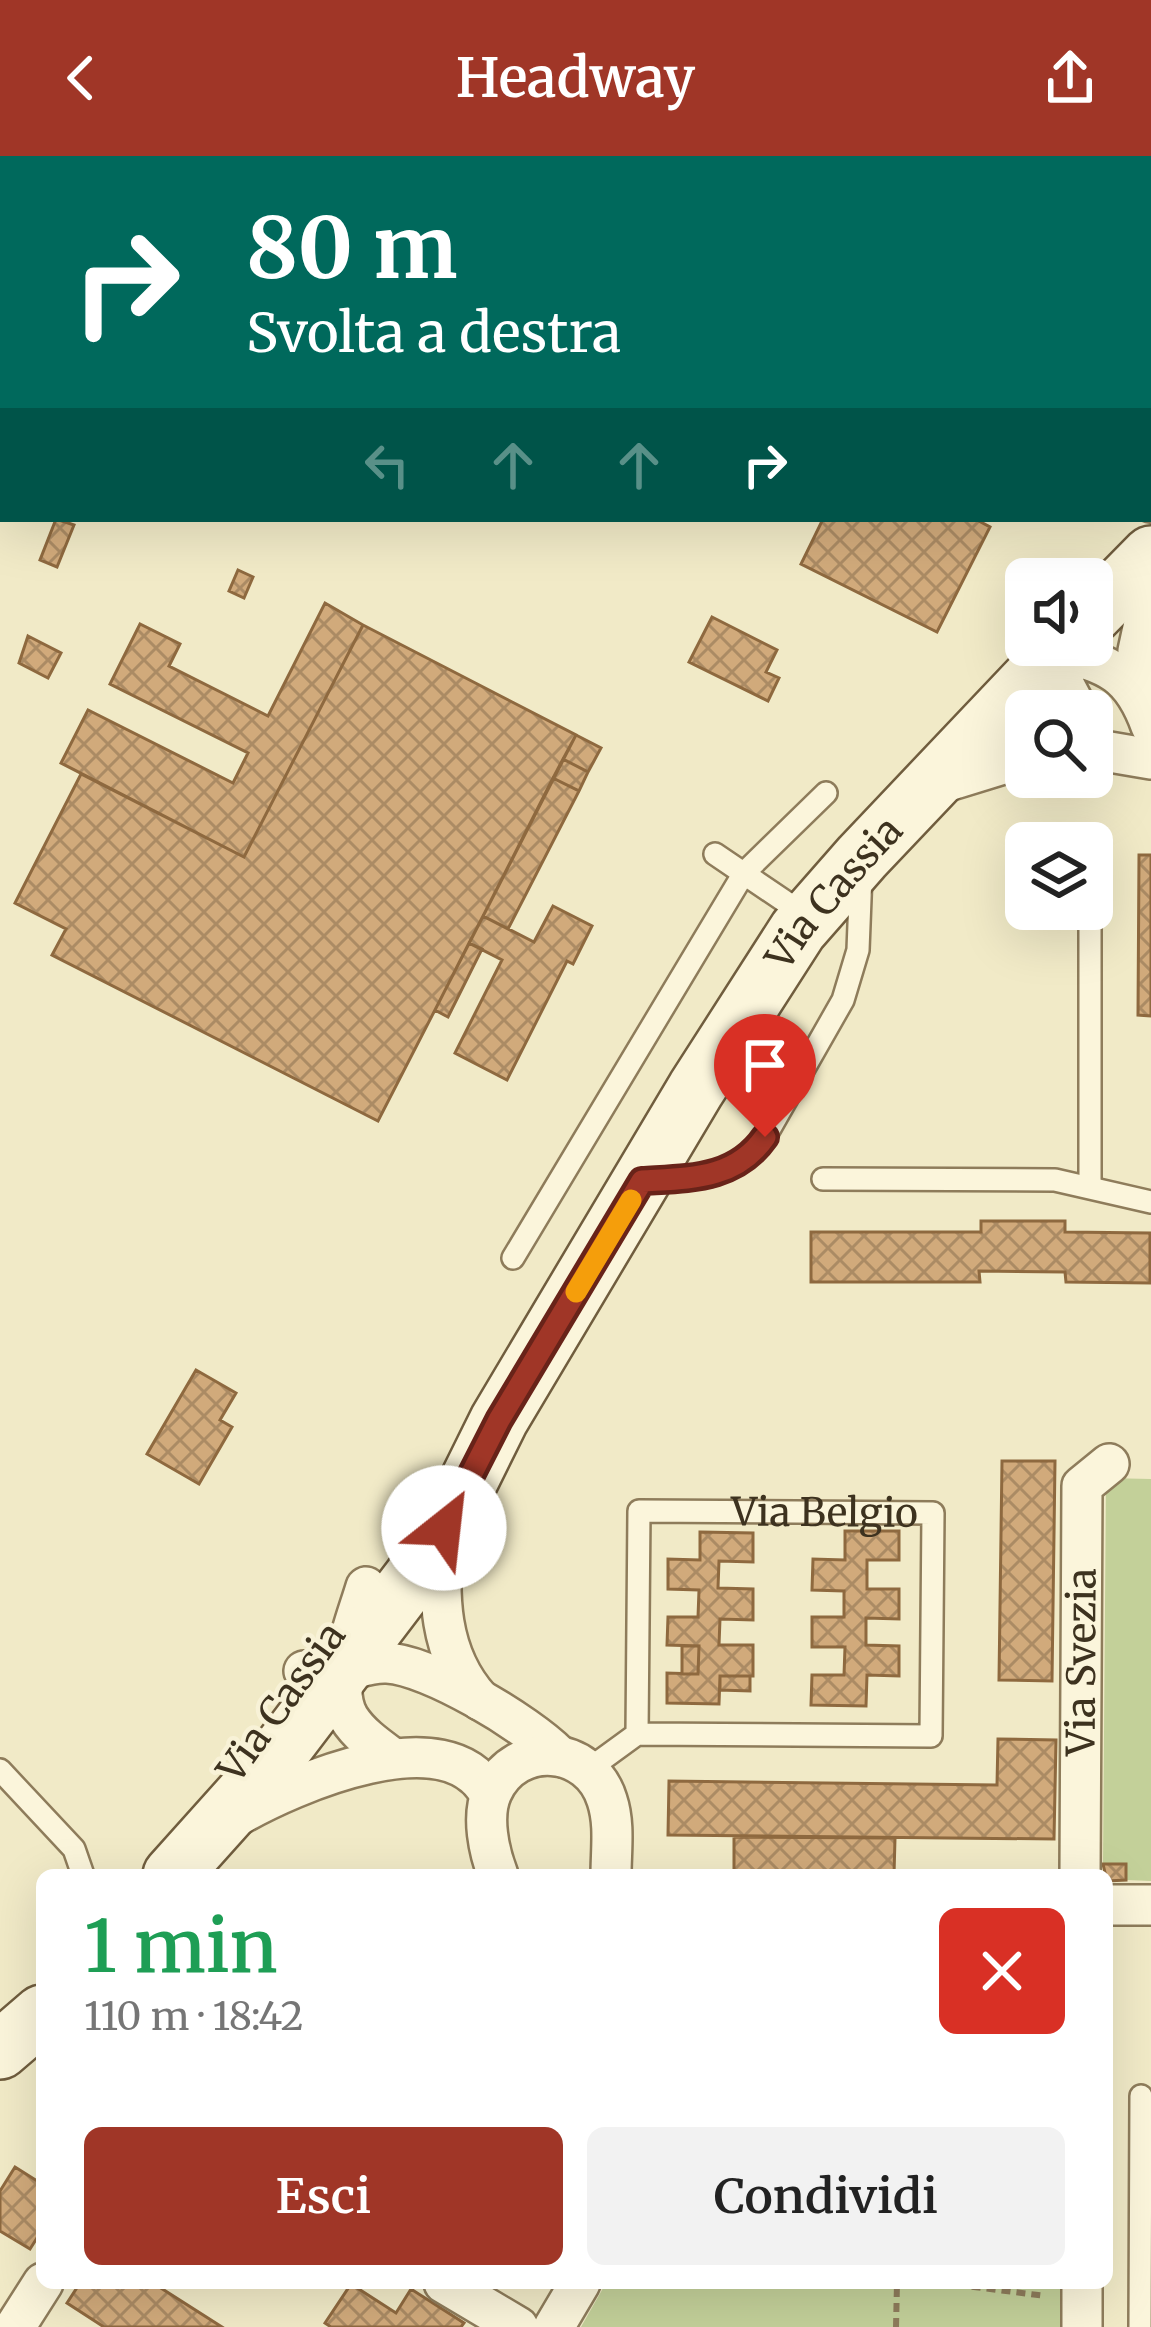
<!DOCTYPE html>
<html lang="it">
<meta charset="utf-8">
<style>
:root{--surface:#fff;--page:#f2f2f2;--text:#222;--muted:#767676;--accent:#a03627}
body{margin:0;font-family:Merriweather,serif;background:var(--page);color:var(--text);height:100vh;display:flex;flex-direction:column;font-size:45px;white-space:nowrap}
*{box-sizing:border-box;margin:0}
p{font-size:39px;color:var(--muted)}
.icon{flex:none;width:66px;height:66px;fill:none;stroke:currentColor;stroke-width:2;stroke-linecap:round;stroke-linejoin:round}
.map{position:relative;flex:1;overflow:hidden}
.side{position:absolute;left:36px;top:1713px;width:1077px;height:420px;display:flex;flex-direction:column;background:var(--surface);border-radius:18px;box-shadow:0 12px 48px #0002}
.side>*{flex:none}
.hud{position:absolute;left:0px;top:0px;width:1152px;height:366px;box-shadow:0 12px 48px #0002;background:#00695c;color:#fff;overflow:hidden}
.fabs{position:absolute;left:1005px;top:402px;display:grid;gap:24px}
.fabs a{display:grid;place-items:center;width:108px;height:108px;border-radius:18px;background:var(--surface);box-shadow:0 12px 48px #0002;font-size:60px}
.pin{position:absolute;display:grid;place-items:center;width:102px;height:102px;color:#fff;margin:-123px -51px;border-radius:50% 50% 50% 0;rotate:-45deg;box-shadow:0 0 12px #0007}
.pin .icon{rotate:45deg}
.me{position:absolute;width:132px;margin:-66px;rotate:29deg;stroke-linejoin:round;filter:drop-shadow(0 0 9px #0008)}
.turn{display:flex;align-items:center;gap:42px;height:252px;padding:0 48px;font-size:54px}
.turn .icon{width:156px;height:156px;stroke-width:2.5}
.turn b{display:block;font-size:84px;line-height:102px}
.lanes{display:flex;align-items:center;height:114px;padding:0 48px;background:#0003;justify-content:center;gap:60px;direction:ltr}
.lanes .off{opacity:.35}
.round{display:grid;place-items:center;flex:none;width:126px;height:126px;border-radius:18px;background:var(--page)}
.overview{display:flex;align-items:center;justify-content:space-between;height:204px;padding:0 48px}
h1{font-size:72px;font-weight:600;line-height:90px;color:#1e9e55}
.action{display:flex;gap:24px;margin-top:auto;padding:24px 48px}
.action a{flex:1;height:138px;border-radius:18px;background:var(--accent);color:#fff;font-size:48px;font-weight:600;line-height:138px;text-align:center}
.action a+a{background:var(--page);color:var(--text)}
header{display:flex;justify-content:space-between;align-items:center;height:156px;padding:0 48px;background:var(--accent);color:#fff;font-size:54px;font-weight:600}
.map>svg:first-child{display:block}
</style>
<header><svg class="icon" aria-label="back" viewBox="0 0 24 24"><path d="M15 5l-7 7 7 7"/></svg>Headway<svg class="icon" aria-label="share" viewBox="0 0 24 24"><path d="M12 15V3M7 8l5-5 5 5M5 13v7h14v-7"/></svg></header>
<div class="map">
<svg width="1151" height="2171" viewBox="0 0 1151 2171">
<defs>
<pattern id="building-cross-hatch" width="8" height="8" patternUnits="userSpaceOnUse" patternTransform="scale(3)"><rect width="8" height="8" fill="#d1aa7b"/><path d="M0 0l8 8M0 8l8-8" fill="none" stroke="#ab8b64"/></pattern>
</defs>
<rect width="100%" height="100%" fill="#f1eac7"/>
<path fill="#c3d099" d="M1106 1322 1151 1323V1725L1126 1724V1708H1103Z
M606 2127H1070L1071 2171H581Z"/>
<path fill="url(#building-cross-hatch)" stroke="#8e693f" stroke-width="3" d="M480 0H695L475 3Z
M1023 0H1151V153L1149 3H1019Z
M56 363 74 369 57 411 40 404Z
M823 363H975L990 371 937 476 801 408Z
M238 414 253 421 244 442 229 435Z
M325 447 363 469 244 701 61 607 88 554 233 627 248 597 110 528 140 468 180 488 169 510 268 560Z
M712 461 777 494 766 516 779 522 768 545 689 506Z
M363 469 576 579 378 965 52 799 66 773 15 747 81 618 244 701Z
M28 480 61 497 48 522 19 507Z
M576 579 601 592 588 616 563 603Z
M563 603 588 616 579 635 553 622Z
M553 622 579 635 508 773 483 760Z
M1139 699H1151V860L1138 859Z
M553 750 592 770 573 808 567 805 507 924 455 897 502 804 469 787 483 760 534 786Z
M469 787 482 793 448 861 435 854Z
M981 1065H1065V1076L1150 1077V1127L1066 1126 1065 1116 979 1115 980 1126H811V1076H981Z
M196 1214 236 1237 220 1264 232 1271 199 1328 147 1298Z
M1002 1305H1055L1052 1525 999 1524Z
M845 1375H899V1404H867V1433H899V1463L866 1462V1489L899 1490V1520L867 1519 866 1550 811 1549 812 1519H844L845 1491H812V1461H844V1435L812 1434 813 1403 845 1404Z
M700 1376 753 1377V1406L719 1405 718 1432 753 1433V1464L720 1463 719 1489H753V1520H720L719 1548 667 1547V1517L698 1518 699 1490 667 1489 668 1461H698L699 1434 668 1433V1403L700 1404Z
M682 1490H699L698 1518H682Z
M720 1520H750V1535L720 1534Z
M998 1583 1056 1584 1054 1683 668 1679 669 1625 997 1629Z
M734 1681 895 1682 894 1719H734Z
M1103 1708H1126V1724L1107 1725Z
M15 2011 42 2028V2074L30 2093 0 2075V2035Z
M80 2127H153L222 2171H104L67 2147Z
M351 2128 396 2157 411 2133 464 2167 461 2171H331L325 2167Z"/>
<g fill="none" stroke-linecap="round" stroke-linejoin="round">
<g stroke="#8e7c5b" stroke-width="26">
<g id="lane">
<path d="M63 0 65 3"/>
<path d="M715 698 808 761"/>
<path d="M823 1023 1055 1024 1151 1046"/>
<path d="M648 1025C694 1022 737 1022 765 981L843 844 858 794 861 717"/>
<path d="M1090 1031V753"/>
<path d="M513 1102 744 717 826 637"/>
<path id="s1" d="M589 1613 637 1578 639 1355 933 1357 931 1580 637 1578"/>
<path d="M0 1614 74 1693 83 1719"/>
<path d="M1140 2171 1141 1940"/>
</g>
</g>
<g stroke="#8e7c5b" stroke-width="44">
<g id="street">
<path d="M354 3 359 0"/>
<path d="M0 295 3 296"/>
<path d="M1149 345 1151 346"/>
<path d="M1144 550 1138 495 1151 435"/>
<path d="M1078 555 1063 527 1057 495C1109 508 1132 517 1151 570"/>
<path d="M1092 593 1151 603"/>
<path d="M938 628 1026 601"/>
<path d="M443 1380C438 1438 438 1498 480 1544"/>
<path d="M366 1431C356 1465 329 1529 349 1562 359 1578 376 1590 391 1601"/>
<path d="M304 1515C316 1516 330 1519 341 1516 357 1513 369 1506 387 1507 430 1509 527 1568 558 1599"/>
<path d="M237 1660C292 1628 449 1559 490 1639"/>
<path d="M498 1719C489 1696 481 1660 492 1636 516 1583 590 1589 607 1644 615 1668 611 1694 611 1719"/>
<path id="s2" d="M1080 1719 1082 1330 1109 1308"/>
<path d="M1107 1749H1151"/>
<path d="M444 2127 518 2171"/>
<path d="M1082 2127V2171"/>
<path d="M15 2171 43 2127"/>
<path d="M554 2171 580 2127"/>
</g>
</g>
<g stroke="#705d3e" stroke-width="62">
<g id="secondary">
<path d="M1092 459 1151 399"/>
<path id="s3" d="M172 1719 267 1613 413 1421 455 1353 499 1264 696 933 798 774 862 701 1063 489"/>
<path d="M0 1894 42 1858"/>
</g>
</g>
<path stroke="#8e7c5b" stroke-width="6" stroke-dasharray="9 6" stroke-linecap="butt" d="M942 2127 1046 2140
M896 2171 897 2127"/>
<use href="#lane" stroke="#fbf5db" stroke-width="21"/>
<use href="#street" stroke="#fbf5db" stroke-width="39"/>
<use href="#secondary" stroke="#fbf5db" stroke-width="57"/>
</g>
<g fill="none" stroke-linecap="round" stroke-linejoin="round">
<g stroke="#682319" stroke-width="30">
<path id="route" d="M444 1372 499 1264 642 1025C689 1022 735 1024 765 981"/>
</g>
<use href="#route" stroke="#a03627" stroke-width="21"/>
<path stroke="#f59e0b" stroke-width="21" d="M576 1136 631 1044"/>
</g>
<g text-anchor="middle" stroke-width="9" stroke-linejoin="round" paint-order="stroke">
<g font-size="39" fill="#3d321f" stroke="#f8f2d7">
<text dy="14" stroke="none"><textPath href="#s3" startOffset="1188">Via Cassia</textPath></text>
<text dy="14" stroke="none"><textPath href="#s1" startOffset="468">Via Belgio</textPath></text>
<text dy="14" stroke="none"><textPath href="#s2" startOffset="213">Via Svezia</textPath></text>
<text transform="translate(281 1546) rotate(-54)" y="14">Via Cassia</text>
</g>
</g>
</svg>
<div class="fabs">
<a><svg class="icon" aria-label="sound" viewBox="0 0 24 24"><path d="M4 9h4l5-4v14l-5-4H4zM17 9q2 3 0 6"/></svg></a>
<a><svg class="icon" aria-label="search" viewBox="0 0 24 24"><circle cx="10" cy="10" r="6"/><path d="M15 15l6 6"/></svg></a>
<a><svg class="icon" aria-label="layers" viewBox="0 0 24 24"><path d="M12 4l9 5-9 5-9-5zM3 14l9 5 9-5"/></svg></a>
</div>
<div class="pin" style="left:765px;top:981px;background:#d93025"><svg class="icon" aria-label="arrive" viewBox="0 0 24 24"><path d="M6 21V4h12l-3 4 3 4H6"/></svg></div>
<svg class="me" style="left:444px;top:1372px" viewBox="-20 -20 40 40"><circle r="19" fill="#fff"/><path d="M0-13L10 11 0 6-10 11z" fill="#a03627"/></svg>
<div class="hud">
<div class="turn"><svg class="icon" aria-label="right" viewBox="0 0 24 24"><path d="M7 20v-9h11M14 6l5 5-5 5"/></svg><div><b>80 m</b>Svolta a destra</div></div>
<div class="lanes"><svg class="icon off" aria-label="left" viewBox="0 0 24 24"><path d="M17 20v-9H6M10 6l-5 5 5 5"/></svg><svg class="icon off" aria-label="ahead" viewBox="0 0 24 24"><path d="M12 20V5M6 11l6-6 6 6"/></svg><svg class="icon off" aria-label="ahead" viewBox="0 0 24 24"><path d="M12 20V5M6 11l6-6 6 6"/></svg><svg class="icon" aria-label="right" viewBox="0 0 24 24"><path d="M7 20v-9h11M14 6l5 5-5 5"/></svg></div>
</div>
<section class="side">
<div class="overview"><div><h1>1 min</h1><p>110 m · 18:42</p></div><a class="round" style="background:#d93025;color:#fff"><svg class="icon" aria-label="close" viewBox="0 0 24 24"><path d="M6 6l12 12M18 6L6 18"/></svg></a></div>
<div class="action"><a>Esci</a><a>Condividi</a></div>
</section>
</div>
